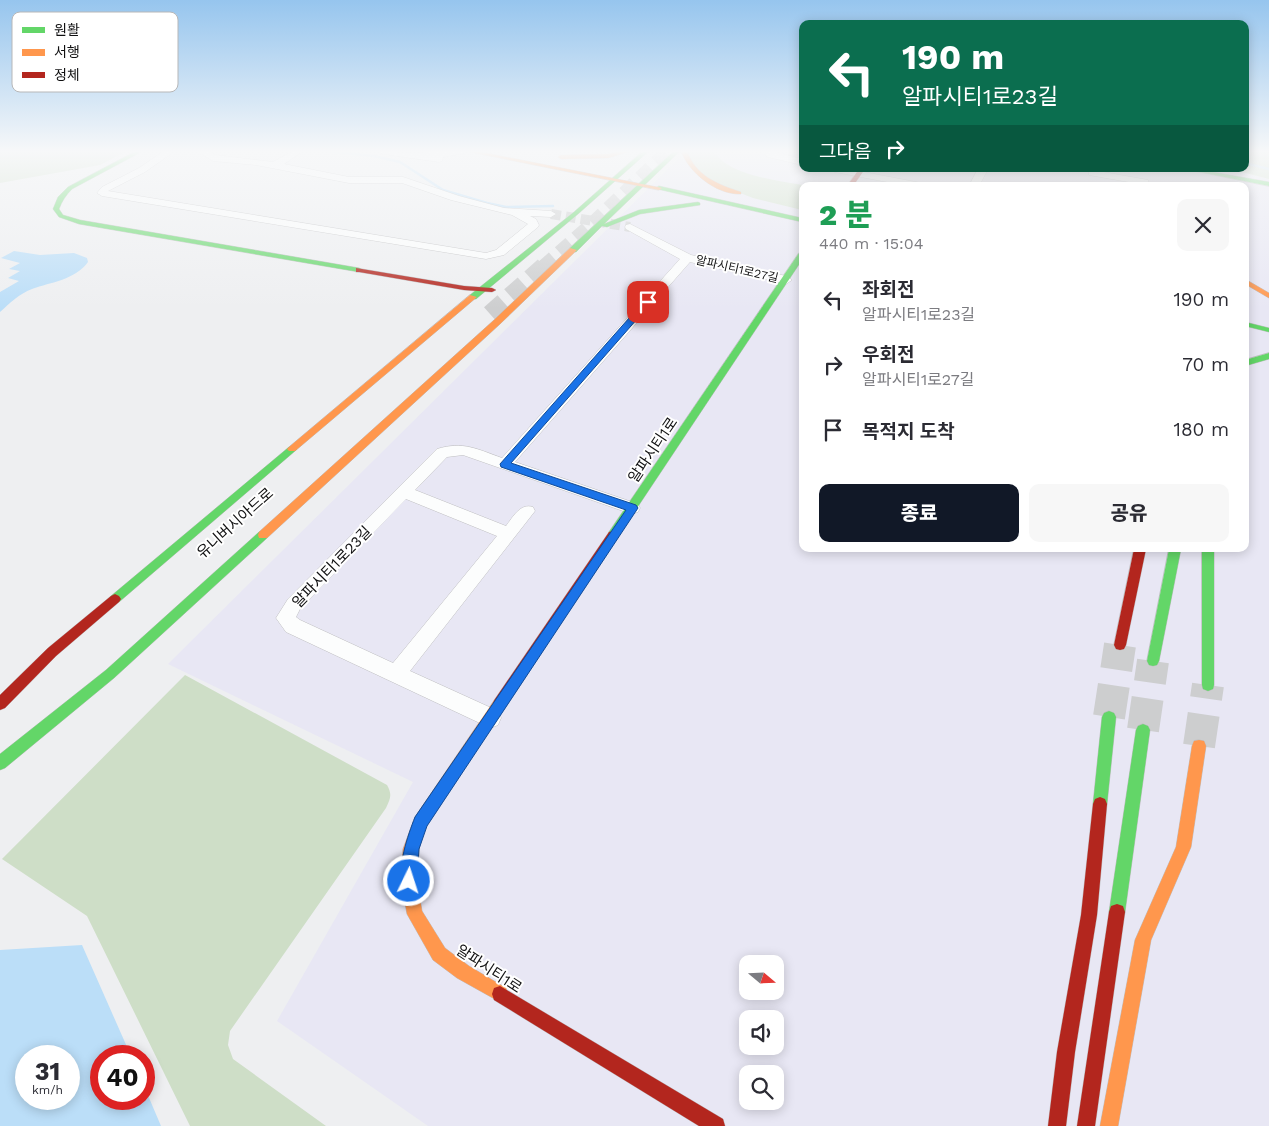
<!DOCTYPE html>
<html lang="ko">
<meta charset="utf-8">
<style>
:root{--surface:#fff;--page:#f7f7f7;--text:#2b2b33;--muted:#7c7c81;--accent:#111827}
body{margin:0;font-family:"Work Sans","Noto Sans KR",sans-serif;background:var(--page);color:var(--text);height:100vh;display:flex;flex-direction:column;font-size:19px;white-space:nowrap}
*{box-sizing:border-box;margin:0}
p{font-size:16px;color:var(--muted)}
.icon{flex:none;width:28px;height:28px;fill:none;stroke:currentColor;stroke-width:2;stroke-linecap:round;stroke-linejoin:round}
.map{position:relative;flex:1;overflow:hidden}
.panel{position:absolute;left:799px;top:182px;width:450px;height:370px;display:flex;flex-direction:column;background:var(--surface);border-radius:10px;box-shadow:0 2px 12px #0003}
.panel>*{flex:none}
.top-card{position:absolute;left:799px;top:20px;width:450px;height:152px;border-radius:10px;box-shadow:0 2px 12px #0003;background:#0b6e4f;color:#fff;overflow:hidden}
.needle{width:32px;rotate:109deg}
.buttons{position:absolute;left:739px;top:955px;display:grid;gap:10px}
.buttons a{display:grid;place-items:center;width:45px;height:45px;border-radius:10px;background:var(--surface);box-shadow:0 2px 12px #0003;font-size:25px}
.speed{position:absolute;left:15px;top:1045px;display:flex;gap:10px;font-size:25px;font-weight:700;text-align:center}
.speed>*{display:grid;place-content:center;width:65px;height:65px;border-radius:50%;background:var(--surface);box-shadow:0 2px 12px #0003;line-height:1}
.speed small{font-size:12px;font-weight:400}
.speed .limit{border:8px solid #d22;background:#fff;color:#111}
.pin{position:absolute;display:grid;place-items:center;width:42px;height:42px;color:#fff;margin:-21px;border-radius:10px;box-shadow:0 2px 8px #0006}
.me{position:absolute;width:55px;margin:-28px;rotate:4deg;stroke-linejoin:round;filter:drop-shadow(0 0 4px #0008)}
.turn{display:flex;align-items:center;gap:18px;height:105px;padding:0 20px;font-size:22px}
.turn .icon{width:65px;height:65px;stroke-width:2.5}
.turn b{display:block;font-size:35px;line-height:42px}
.then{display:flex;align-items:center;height:48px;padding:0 20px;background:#0003;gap:10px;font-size:19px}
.round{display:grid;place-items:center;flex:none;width:52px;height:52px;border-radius:10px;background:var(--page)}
.head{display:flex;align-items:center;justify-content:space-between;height:85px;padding:0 20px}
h1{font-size:30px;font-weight:800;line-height:38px;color:#1e9e55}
.cta{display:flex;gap:10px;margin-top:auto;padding:10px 20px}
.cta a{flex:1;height:58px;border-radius:10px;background:var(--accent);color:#fff;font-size:20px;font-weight:800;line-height:58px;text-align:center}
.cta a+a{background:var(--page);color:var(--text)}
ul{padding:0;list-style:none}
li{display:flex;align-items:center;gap:15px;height:65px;padding:0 20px}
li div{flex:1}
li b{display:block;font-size:19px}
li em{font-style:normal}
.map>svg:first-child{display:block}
</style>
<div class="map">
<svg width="1269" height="1126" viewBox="0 0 1269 1126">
<rect width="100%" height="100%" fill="#eeeff1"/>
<path fill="#e8e7f4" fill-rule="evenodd" d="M686 151H802V169H1222L1269 179V1126H428L277 1021 413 782 168 664ZM802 186H1245V549H802ZM748 964H775V991H748ZM748 1019H775V1046H748ZM748 1074H775V1101H748Z"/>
<path fill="#cedec7" d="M0 151H127L100 165 0 183Z
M684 151H714C729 177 780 180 807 186H802V210L753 198 709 181 684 153Z
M1245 151H1269V179L1230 169H1245Z
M185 675 387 785C392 794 391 798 386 808L230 1031 228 1045 233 1059 326 1126H190L87 916 2 859Z"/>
<path fill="#bbdef8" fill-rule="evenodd" d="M14 251 40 255 74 253 87 258 88 262C75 280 51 282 32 289 19 294 10 303 0 312V292L19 281 8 278 20 271 9 269 20 263 1 258Z
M82 945 131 1056H101V1099H144V1086L161 1126H0V950ZM26 1056H69V1099H26Z"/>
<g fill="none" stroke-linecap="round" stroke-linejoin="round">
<path stroke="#bbdef8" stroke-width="2.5" d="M325 151 374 156 400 162 443 190 487 203 506 207 553 206
M1245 163 1269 169"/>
<path stroke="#cdcecf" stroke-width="10" stroke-dasharray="10 5" stroke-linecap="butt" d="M551 214 630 227"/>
<path stroke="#cdcecf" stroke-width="14" stroke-dasharray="14 8" stroke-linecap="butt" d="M543 267 593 223 668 151"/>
<path stroke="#cdcecf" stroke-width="18" stroke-dasharray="18 9" stroke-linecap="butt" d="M490 314 544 266"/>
<path stroke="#cdcecf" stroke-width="32" stroke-dasharray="32 16" stroke-linecap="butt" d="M1109 717 1120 645
M1143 730 1153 661
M1199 746 1208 685"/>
<g stroke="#bfbfc1" stroke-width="1">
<path id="street" d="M164 151H175L145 172 108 191 486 253 496 250 528 224 512 215 451 200 402 183H349L256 165 213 161 197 151H208L215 155 273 162 293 151H303L284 164 349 177H403L459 196 504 208 551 211 556 214 551 217 530 216 536 219 539 225 538 227 504 255 486 259 102 196 97 193 102 187 139 168Z
M378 151C393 151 417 156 428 151H467L465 153 443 157 442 161 439 162 383 154Z
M760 151H771L802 159V165L768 157Z
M830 169H848L921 183 926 186H908L835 172Z
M978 169H988L979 186H969Z
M1092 170 1148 180 1149 186H1139L1140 184 1089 175V171Z
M630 224 691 255 786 276 792 280 786 284 690 262 515 462 638 504 640 508 638 512 632 514 626 512 463 455 447 457 415 490 506 526C513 517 520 503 533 507L535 511 410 671 498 711 501 718 498 725 491 728 484 725 286 632 276 618 288 599 437 449C463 441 477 449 502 458L680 259 626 229 625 227 626 225ZM406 499 497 536 393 663 300 620 296 617 300 609Z"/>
</g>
<g stroke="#bfbfc1" stroke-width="1">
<path id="fast" d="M136 151H143L72 189C66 195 62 201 59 209L63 215 80 220 359 268 363 270 359 272 79 224 59 217 53 209 58 197 68 187Z
M643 151H649L578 214 476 299H470V295L574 212Z
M674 151H680L604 224 639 210 698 202 700 203V205L640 214 607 227 602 226 576 252H570V248Z
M1185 169H1196L1269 182V186Z
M659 186 802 218V222L657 189 656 188Z
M799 253H802V260L617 538H609L608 535 609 532Z
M1245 322 1269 328V332L1245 326Z
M1269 353V359L1245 366V360Z
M292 446 295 447 297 449 295 451 119 602H111L109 599 111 596 289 447Z
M263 531 267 532 268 535 267 538 114 678 5 768 0 770V754L106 670 259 532Z
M1169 549H1181L1159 661 1157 665 1153 666 1149 665 1147 661Z
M1202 549H1214V685L1213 689 1208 691 1203 689 1202 685Z
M1109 711 1114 713 1116 717 1107 804 1105 809 1100 811 1095 809 1093 804 1102 717 1104 713Z
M1143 724 1148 726 1150 730 1125 912 1123 918 1117 920 1111 918 1109 912 1136 730 1138 726Z"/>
</g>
<g stroke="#bfbfc1" stroke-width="1">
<path id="slow" d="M465 151H476L662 188 659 190Z
M621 151H631L608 158 561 159 558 157 561 155 608 154Z
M681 151H687C696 176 717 184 741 192V194C717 195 689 173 681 151Z
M570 248 577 250 500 324 267 538H259L258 535 259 532 494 320Z
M1245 279 1269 293V298L1245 284Z
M470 295 477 297 295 451H289L287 449 289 447Z
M500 697 505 699 507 703 505 707 426 826 419 849 417 881 422 911 445 948 469 966 506 988 508 994 506 1000 500 1002 457 978 433 960 407 914 401 881 403 849 415 817 495 699Z
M1199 740 1204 741 1206 746 1191 847 1151 940 1118 1126H1100L1135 940 1176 847 1192 746 1194 741Z"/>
</g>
<g stroke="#bfbfc1" stroke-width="1">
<path id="jam" d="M859 169H865L853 186H847Z
M356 268 464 286 492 288 496 290 492 292 464 290 359 272H356Z
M613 531 617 532 618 535 617 538 505 707 500 709 495 707 493 703 495 699 609 532Z
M1134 549H1146L1126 645 1124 649 1120 650 1116 649 1114 645Z
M115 594 119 596 121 599 119 602 56 656 5 708 0 710V695L48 648 111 596Z
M1100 797 1105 799 1107 804 1097 915 1075 1052 1066 1126H1048L1057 1052 1081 915 1093 804 1095 799Z
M1117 904 1123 906 1125 912 1095 1126H1077L1109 912 1111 906Z
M500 986 723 1119 725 1126H699L494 1000 492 994 494 988Z"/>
</g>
<use href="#street" fill="#fcfdfd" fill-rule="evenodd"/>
<use href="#fast" fill="#63d668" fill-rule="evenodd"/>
<use href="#slow" fill="#ff974d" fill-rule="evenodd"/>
<use href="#jam" fill="#b3261e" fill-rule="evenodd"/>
</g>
<linearGradient id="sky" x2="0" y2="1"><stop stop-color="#96c5ee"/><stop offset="0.49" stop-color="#f7f8f9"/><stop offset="1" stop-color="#f7f8f9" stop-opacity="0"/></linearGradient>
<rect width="1269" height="309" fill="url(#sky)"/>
<path fill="#1a73e8" stroke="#114b97" d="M645 300 652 302 511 463 636 505 638 508 427 826 419 849 417 881 415 886 409 889 404 886C396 868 408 835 415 817L626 510 501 467 500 464Z"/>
<g text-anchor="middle" stroke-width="4" stroke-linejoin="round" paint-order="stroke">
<g font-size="12" fill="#101011" stroke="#fff">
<text transform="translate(737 269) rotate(13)" y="4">알파시티1로27길</text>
</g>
<g font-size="15" fill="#101011" stroke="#fff">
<text transform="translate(653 450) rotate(-56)" y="5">알파시티1로</text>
<text transform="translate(235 523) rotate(-42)" y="5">유니버시아드로</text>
<text transform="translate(332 567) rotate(-46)" y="5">알파시티1로23길</text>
<text transform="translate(489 969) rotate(33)" y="5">알파시티1로</text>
</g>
</g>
<rect x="12" y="12" width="166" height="80" rx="8" fill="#fff" stroke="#b7b7b8" stroke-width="1"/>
<rect x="22" y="27" width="23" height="6" fill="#63d668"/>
<rect x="22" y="49" width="23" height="7" fill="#ff974d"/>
<rect x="22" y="72" width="23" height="6" fill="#b3261e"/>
<g font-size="14" fill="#101011">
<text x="54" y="35">원활</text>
<text x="54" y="57">서행</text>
<text x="54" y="80">정체</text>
</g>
</svg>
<div class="buttons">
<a><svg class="needle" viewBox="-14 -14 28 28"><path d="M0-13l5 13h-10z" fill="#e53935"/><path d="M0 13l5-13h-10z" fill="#7c7c81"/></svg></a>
<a><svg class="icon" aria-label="sound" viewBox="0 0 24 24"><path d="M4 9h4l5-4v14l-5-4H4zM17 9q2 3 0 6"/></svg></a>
<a><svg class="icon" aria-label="search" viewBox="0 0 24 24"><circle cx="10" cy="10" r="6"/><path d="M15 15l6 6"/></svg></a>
</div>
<div class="speed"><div>31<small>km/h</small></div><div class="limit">40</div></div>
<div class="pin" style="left:648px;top:302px;background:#d93025"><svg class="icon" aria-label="arrive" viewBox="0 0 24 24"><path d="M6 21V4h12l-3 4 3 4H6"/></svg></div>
<svg class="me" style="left:409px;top:881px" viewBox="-20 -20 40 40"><circle r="17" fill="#1a73e8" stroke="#fff" stroke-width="3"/><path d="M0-11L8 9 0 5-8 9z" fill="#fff"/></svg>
<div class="top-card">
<div class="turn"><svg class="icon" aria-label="left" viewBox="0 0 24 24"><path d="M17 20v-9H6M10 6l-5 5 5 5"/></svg><div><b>190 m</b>알파시티1로23길</div></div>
<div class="then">그다음<svg class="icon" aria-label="right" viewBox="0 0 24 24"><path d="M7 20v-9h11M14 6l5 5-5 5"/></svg></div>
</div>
<section class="panel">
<div class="head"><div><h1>2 분</h1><p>440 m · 15:04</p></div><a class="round"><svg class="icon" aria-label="close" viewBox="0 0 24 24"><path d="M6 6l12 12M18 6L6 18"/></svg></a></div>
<ul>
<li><svg class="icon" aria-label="left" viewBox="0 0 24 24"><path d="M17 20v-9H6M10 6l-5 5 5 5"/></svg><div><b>좌회전</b><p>알파시티1로23길</p></div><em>190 m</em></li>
<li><svg class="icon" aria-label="right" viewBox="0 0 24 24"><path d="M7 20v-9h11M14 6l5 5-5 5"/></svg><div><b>우회전</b><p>알파시티1로27길</p></div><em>70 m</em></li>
<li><svg class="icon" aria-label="arrive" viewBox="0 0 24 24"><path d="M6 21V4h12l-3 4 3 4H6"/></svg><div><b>목적지 도착</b></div><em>180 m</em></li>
</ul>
<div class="cta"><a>종료</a><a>공유</a></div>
</section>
</div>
